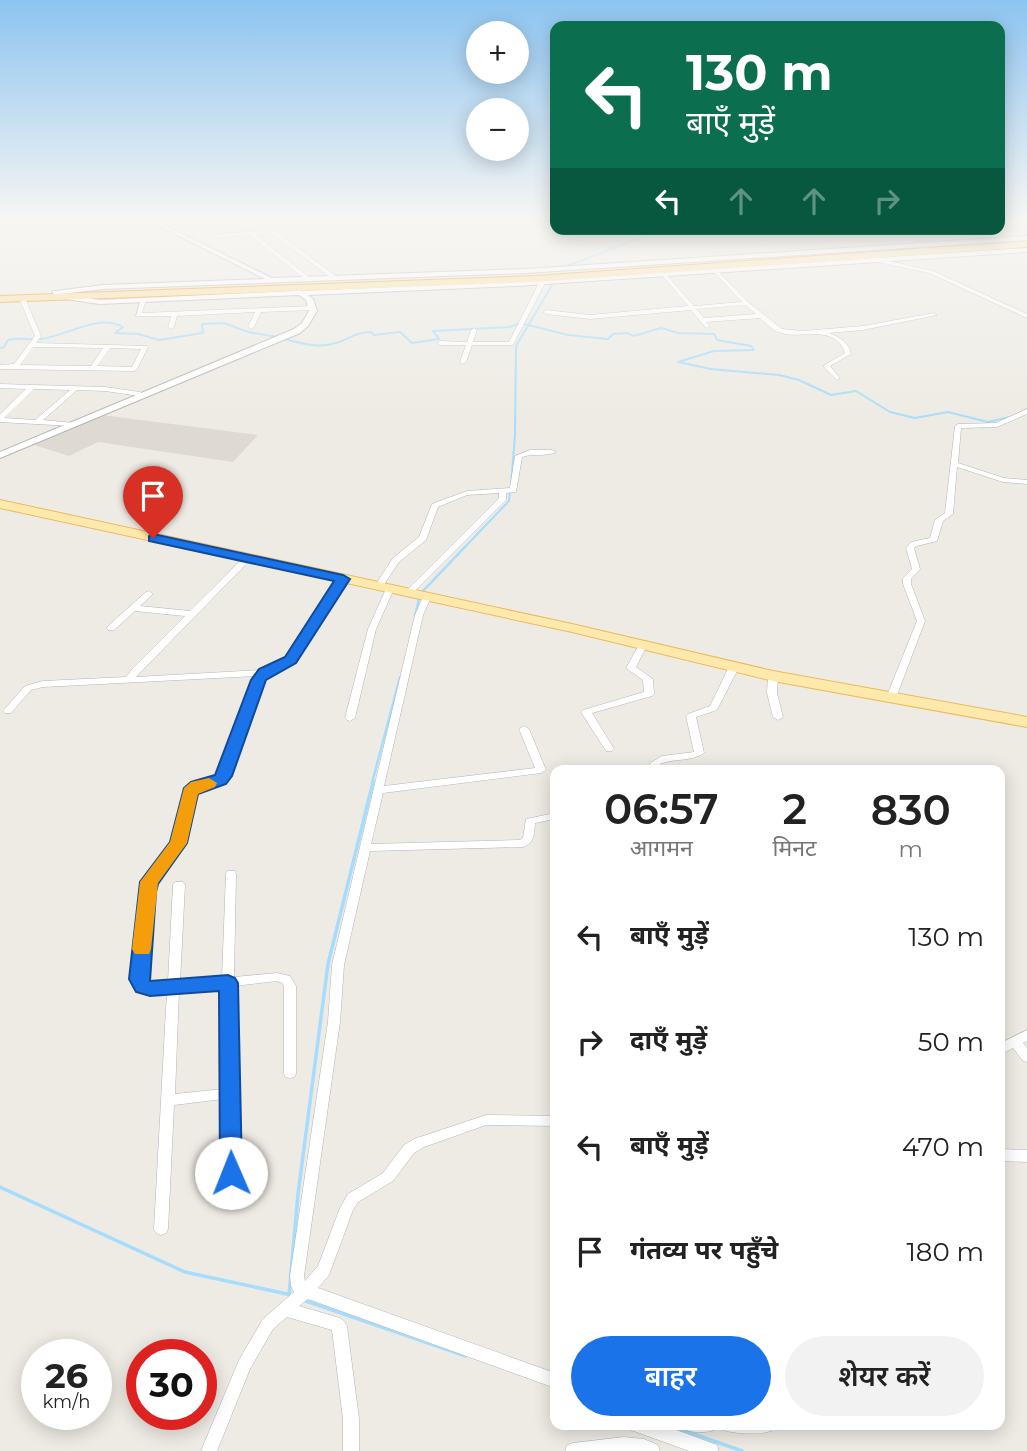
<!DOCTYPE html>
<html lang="hi">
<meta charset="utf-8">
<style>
:root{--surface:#fff;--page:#f2f2f2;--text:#222;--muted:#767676;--accent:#1a73e8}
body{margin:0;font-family:Montserrat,"Noto Sans Devanagari",sans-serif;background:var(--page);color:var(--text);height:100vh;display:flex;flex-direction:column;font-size:26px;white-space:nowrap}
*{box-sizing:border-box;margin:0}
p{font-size:23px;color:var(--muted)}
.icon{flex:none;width:38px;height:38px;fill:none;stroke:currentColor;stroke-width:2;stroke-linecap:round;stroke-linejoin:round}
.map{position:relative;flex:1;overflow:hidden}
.sheet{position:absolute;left:550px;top:765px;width:455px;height:665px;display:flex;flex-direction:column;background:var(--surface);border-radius:14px;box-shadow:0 4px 18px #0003}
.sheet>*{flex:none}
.top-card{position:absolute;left:550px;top:21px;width:455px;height:214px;border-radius:14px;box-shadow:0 4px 18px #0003;background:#0b6e4f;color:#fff;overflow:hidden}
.tools{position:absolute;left:466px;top:21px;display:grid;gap:14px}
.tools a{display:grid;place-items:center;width:63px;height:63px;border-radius:50%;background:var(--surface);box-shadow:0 4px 18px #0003;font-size:35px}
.speed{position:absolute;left:21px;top:1339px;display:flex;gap:14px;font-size:35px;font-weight:700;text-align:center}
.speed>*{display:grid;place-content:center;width:91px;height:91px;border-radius:50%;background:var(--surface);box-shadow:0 4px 18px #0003;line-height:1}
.speed small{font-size:18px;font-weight:400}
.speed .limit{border:10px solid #d22;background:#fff;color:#111}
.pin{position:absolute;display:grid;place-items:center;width:60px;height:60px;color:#fff;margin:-72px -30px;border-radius:50% 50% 50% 0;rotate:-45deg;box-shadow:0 0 7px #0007}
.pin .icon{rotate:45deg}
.me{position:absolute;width:77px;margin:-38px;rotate:359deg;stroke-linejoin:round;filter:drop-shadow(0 0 5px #0008)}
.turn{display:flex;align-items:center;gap:24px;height:147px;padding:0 21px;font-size:32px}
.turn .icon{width:91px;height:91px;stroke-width:2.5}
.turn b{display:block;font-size:49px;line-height:60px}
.lanes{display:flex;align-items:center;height:66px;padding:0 21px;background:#0003;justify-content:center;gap:35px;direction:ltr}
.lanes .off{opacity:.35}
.eta{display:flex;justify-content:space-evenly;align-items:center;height:119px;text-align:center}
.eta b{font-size:42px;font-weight:600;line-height:49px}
.primary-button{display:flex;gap:14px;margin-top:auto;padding:14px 21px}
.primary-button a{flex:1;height:80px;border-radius:42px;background:var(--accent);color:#fff;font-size:28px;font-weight:600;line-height:80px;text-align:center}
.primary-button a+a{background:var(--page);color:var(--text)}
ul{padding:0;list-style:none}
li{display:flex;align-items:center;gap:21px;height:105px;padding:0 21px}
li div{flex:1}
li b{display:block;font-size:26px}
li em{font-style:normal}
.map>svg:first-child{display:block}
</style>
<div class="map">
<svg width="1027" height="1451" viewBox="0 0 1027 1451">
<rect width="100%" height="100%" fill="#eeebe4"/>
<path fill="#dedad2" d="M94 414 258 435 233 462 98 442 69 456 28 443Z"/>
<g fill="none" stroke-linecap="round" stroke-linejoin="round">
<path stroke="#a6ddfc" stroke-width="2" d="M564 267 665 229
M284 339C304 344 319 349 339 342 352 337 357 332 371 332L374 335 400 332 412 343 439 339 433 331 510 327 520 323 568 335 608 339 613 334 627 333 634 336 661 328 678 333 714 334 717 340 751 346 754 350 714 351 678 362 711 369 779 375 799 380 831 395 856 391 890 412 915 418 948 412 988 422 1014 416
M0 348 4 347 8 340C20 337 30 340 41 339 67 336 98 313 123 327L115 333 138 334 159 340 203 333 202 324 224 323 248 332 277 337
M511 485 515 435 516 346 552 285
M462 550 509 501 510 492"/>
<path stroke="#a6ddfc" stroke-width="2.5" d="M421 593 464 548
M415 616 419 599
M372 783 400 677"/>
<path stroke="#a6ddfc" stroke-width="3.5" d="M0 1187 185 1272 287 1294
M289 1295 298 1194 328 964 373 782
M303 1300 466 1356
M665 1424 742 1451"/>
<g stroke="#b2b5b9" stroke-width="1">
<path id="minor" d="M27 218H38L0 225V221Z
M274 230 337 277V279H333L271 233 255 234 310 278V280H306L249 235 218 238 215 236 218 234Z
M875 258 933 271 1027 314V318L929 273 873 261V259Z
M716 269 748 302 782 329 803 331 863 326 934 313 937 315 863 330 829 333C839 337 849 342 851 354L830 366 840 378 837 380 823 366 845 353C834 322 800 341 778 332 772 330 765 322 760 318L706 322 710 326 707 328 705 327 691 310 590 319 546 314 543 312 546 310 590 315 688 306 662 275 665 273 694 306 742 302 714 272 713 271ZM745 305 756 314 704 318 696 309Z
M542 281 545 283 513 345H472L466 362 463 364 460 362 466 345H440L437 343 440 341 467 342 471 330 474 328 477 330 473 342H509L539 283Z
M22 296 25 298 41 336 36 343 147 346 148 347 137 369 134 371 0 369V365L14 364 35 336 19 298ZM33 347 103 348 91 366 20 365ZM110 348 141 349 132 367 97 366Z
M141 299 146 300 142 313 313 306 316 308 313 310 261 312 254 327 251 329 248 327 255 312 177 316 174 327 171 329 168 327 171 316H136Z
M0 384 105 387 140 392 143 394 140 396 105 391 77 390 43 420 74 423V425L72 426 0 422V414L26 389 0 388ZM34 389 70 390 35 420 4 418Z
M1027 409V414L997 427 961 428 958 463 1004 478 1027 480V484L1003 482 957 467 953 514 943 521 937 541 917 546 914 548 920 569 911 579V584L925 621 896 698 894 700H888L886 698 917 621 903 584V578L912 569 906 548 911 542 930 538 935 520 945 513 955 426 958 424 996 423Z
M530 450H552L556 452C547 457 533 453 522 457L516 492 506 493V500L411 595H405L404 593 499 498V493L467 495 438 507 426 540 399 562 381 589H375L374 587 393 558 419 537 432 504 467 491 510 488 515 456Z
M244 557H247L251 559 136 677 262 670 288 658 340 577H346L347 579 294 662 267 675 262 681 227 778C217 787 205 786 195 792L183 843 154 883 152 892 145 979 147 982H168L173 885 175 882H183L185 885 180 982 222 978 226 874 227 871H235L236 874 234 977 277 973 290 976 296 986V1073L295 1077 290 1078 285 1077 284 1073V986L282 983 277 981 234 986 238 1200 236 1204 231 1206 226 1204 224 1200 223 1099 174 1105 168 1229 166 1233 161 1235 156 1233 154 1229 167 991 139 989 133 979 140 892 145 879 173 842 186 789C196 781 209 782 218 775L253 680 256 676 43 687 31 690 11 713H5L3 711 25 686 43 681 126 677 133 668 185 616 135 611 114 630H108L107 628 108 626 146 592 149 591 153 594 140 606 190 611ZM222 987 223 1089 175 1094 179 991Z
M390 586 394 589 376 629 355 718 350 721 347 720 345 718 368 629 386 589Z
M427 594 431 597 423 615 384 786 535 768 519 729 524 726 529 729 546 770 541 773 383 793 371 844 520 840 523 838 526 819 555 813V819L535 823C534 834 535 843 523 847L370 851 344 965 340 1022 304 1276 305 1281 318 1266 340 1208 348 1194 383 1173 404 1145 414 1139 486 1115 555 1116V1126L486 1125 424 1147 414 1153 393 1181 358 1202 353 1210 329 1275 318 1288 555 1373V1388L308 1299 299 1306 340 1318 344 1321 347 1326 359 1419V1451H343V1419L332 1330 287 1317 273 1329 250 1369 217 1451H201L239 1360 263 1319 294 1292 291 1286 290 1276 328 1022 332 965 415 615 423 597Z
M643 642 647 645 636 667 653 679 654 694 652 696 592 713 614 749 612 751H606L581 712 583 710 644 692 643 680 626 668 639 645Z
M734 664 739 667 717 710 696 717 704 753C691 762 674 758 660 764L662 770H652L650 763 662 756 694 752 686 716 688 714 710 706 729 667Z
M773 673 778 676 777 693 783 717 778 720 773 717 767 693 768 676Z
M1027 1030V1041L1023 1043 1027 1048V1062L1023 1061 1013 1048 999 1055V1044Z
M999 1149 1027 1150V1162L999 1161Z
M629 1424H660L717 1445 719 1451H689L631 1430Z
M684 1424H716L714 1430C705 1433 695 1433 686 1430Z
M721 1424H773V1425L771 1431C760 1435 734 1434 723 1430Z
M624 1437 644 1439 658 1445 660 1451H565L567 1445 573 1443Z"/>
</g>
<g stroke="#b2b5b9" stroke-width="2">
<path id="tertiary" d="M143 218H150L272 278 526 269 1027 236V240L526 273 103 289 53 295V291H56L103 285 265 279Z
M1027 248V252L516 286 308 295 313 299 317 311 308 326 300 333 0 458V452L294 329 302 323 309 311 306 300 299 295 99 304 66 299 65 297 69 295 99 300 294 291 298 289 302 291 524 281Z"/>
</g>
<g stroke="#edba5e" stroke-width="2">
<path id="primary" d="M0 500 572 624 773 671 1027 717V727L773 681 572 632 0 508Z"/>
</g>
<g stroke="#eb9307" stroke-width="2">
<path id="trunk" d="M1027 241V247L536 282 0 302V296L536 276Z"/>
</g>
<use href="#minor" fill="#fff" fill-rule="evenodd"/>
<use href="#tertiary" fill="#fff" fill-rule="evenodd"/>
<use href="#primary" fill="#fce9ab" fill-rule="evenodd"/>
<use href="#trunk" fill="#fbe09e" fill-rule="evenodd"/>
</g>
<linearGradient id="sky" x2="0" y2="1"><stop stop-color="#8dc4f0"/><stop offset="0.52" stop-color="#f7f6f3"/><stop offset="1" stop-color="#f7f6f3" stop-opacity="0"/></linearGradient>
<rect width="1027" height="421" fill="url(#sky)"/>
<path fill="#1a73e8" stroke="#114b97" stroke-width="2" d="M153 534 343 575 350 579 296 663 266 680 232 776 226 784 198 794 187 843 158 884 156 892 150 981 228 975 235 978 238 983 242 1173 239 1180 231 1183 223 1180 220 1173 219 991 150 996 136 992 129 979 140 882 170 842 184 788 191 782 215 775 251 680 259 669 285 657 334 581 149 541V536Z"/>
<path fill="#f59e0b" d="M209 778 217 783 215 787 198 794 187 843 158 883 151 949 149 954H135L132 949 140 882 170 842 184 788 191 782Z"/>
</svg>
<div class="tools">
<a>+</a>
<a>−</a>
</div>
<div class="speed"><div>26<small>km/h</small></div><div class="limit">30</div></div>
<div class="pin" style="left:153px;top:538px;background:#d93025"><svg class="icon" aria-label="arrive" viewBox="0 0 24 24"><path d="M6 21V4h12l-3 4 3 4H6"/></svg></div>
<svg class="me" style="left:231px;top:1173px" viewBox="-20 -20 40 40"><circle r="19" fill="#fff"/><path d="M0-13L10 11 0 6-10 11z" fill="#1a73e8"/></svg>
<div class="top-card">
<div class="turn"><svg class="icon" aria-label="left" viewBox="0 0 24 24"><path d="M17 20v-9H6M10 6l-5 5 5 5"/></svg><div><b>130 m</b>बाएँ मुड़ें</div></div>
<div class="lanes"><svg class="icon" aria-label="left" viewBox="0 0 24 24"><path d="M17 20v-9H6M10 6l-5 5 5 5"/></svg><svg class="icon off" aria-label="ahead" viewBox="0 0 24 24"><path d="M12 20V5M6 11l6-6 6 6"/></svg><svg class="icon off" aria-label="ahead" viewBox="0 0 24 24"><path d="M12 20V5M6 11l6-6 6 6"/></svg><svg class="icon off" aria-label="right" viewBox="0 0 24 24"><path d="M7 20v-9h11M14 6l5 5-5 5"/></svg></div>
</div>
<section class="sheet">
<div class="eta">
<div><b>06:57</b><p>आगमन</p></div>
<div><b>2</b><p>मिनट</p></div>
<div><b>830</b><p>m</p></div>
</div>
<ul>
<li><svg class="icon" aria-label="left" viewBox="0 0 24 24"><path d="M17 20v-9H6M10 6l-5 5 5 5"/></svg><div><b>बाएँ मुड़ें</b></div><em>130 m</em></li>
<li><svg class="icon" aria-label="right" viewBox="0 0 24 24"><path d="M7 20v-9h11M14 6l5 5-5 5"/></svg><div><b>दाएँ मुड़ें</b></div><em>50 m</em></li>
<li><svg class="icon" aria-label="left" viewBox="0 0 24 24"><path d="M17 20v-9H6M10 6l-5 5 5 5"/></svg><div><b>बाएँ मुड़ें</b></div><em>470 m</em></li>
<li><svg class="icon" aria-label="arrive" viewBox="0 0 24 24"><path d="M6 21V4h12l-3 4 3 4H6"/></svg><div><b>गंतव्य पर पहुँचे</b></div><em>180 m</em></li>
</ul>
<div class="primary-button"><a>बाहर</a><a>शेयर करें</a></div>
</section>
</div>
